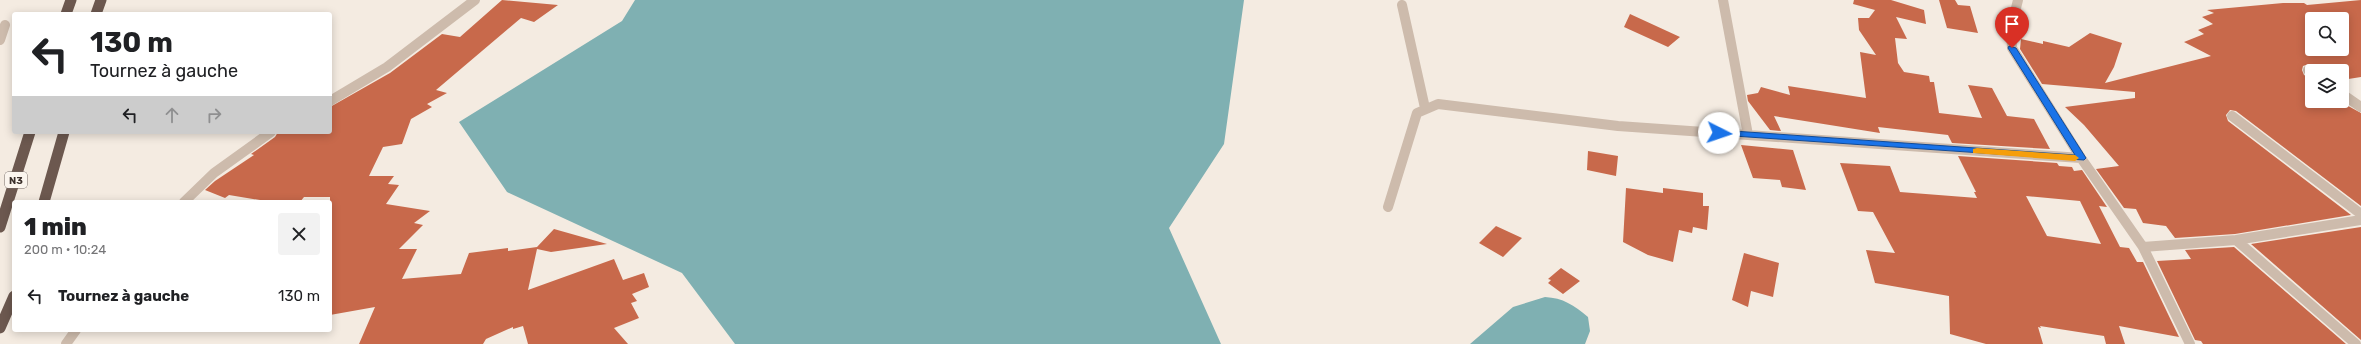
<!DOCTYPE html>
<html lang="fr">
<meta charset="utf-8">
<style>
:root{--surface:#fff;--page:#f2f2f2;--text:#202124;--muted:#757577}
body{margin:0;font-family:Rubik,sans-serif;background:var(--page);color:var(--text);height:100vh;display:flex;flex-direction:column;font-size:15px;white-space:nowrap}
*{box-sizing:border-box;margin:0}
p{font-size:13px;color:var(--muted)}
.icon{flex:none;width:22px;height:22px;fill:none;stroke:currentColor;stroke-width:2;stroke-linecap:round;stroke-linejoin:round}
.map{position:relative;flex:1;overflow:hidden}
.panel{position:absolute;left:12px;top:200px;width:320px;height:132px;display:flex;flex-direction:column;background:var(--surface);border-radius:4px;box-shadow:0 2px 10px #0003}
.panel>*{flex:none}
.guide{position:absolute;left:12px;top:12px;width:320px;height:122px;border-radius:4px;box-shadow:0 2px 10px #0003;background:#fff;color:var(--text);overflow:hidden}
.tools{position:absolute;left:2305px;top:12px;display:grid;gap:8px}
.tools a{display:grid;place-items:center;width:44px;height:44px;border-radius:4px;background:var(--surface);box-shadow:0 2px 10px #0003;font-size:20px}
.pin{position:absolute;display:grid;place-items:center;width:34px;height:34px;color:#fff;margin:-41px -17px;border-radius:50% 50% 50% 0;rotate:-45deg;box-shadow:0 0 4px #0007}
.pin .icon{rotate:45deg}
.me{position:absolute;width:44px;margin:-22px;rotate:94deg;stroke-linejoin:round;filter:drop-shadow(0 0 3px #0008)}
.turn{display:flex;align-items:center;gap:14px;height:84px;padding:0 12px;font-size:18px}
.turn .icon{width:52px;height:52px;stroke-width:2.5}
.turn b{display:block;font-size:28px;line-height:34px}
.lanes{display:flex;align-items:center;height:38px;padding:0 12px;background:#0003;justify-content:center;gap:20px;direction:ltr}
.lanes .off{opacity:.35}
.round{display:grid;place-items:center;flex:none;width:42px;height:42px;border-radius:4px;background:var(--page)}
.summary{display:flex;align-items:center;justify-content:space-between;height:68px;padding:0 12px}
h1{font-size:24px;font-weight:800;line-height:30px}
ul{padding:0;list-style:none}
li{display:flex;align-items:center;gap:12px;height:56px;padding:0 12px}
li div{flex:1}
li b{display:block;font-size:15px}
li em{font-style:normal}
.map>svg:first-child{display:block}
</style>
<div class="map">
<svg width="2361" height="344" viewBox="0 0 2361 344">
<rect width="100%" height="100%" fill="#f4ebe1"/>
<path fill="#7fb0b2" d="M635 0H1244L1224 144 1169 228 1221 344H735L682 273 507 192 459 122 622 21Z
M1545 297C1563 298 1574 305 1588 317L1590 331 1585 344H1470L1513 307Z"/>
<path fill="#c8694b" fill-rule="evenodd" d="M502 0 558 5 534 22 521 18 436 90 447 93 427 104 432 107 411 119 402 144 383 147 369 176H394L388 184 399 185 386 204 430 211 414 223 423 225 399 249H417L402 279 461 274 469 253 508 248V251L537 247 554 229 607 244 551 252 537 249 528 290 614 259 623 280 644 273 649 287 632 294 637 301 631 303 639 318 614 328 628 344H528L523 326 513 329V327L486 339 483 344H359L375 307 330 315V197H304L300 202H272L229 195 225 198 205 190 215 181 254 155 251 154 275 137 278 132H330V107L390 73 442 34 460 37Z
M1854 0H1891L1924 10 1926 24 1896 17 1907 39 1895 38 1898 63 1904 72 1929 76 1930 82H1934L1939 113 1982 118 1968 85 1992 88 2007 116 2034 119 2050 149 1952 143 1948 135 1878 127 1880 133 1774 116 1781 131 1770 130 1748 101 1747 95 1758 93 1761 87 1790 95 1788 86 1866 98 1860 52 1876 55 1859 30 1858 18H1869L1875 10 1853 4Z
M1939 0H1955L1958 5 1970 6 1978 33 1947 28Z
M2361 0V77L2342 80V71H2318L2309 64 2303 66 2302 70 2304 75 2312 79V101H2339L2361 113V206L2236 111 2230 110 2226 115 2228 121 2351 215 2235 234 2175 238 2166 226 2143 223 2136 209 2124 208 2096 169 2119 166 2084 125 2065 107 2135 98V92L2042 84 2020 49 2021 39 2043 44V41L2069 47 2090 33 2122 43 2114 67 2105 83 2211 56 2184 42 2204 34 2198 30 2213 24 2202 17 2214 13 2207 10 2283 3H2304L2307 5ZM2342 16V49H2312V19Z
M1630 14 1680 37 1668 47 1624 27Z
M1741 145 1793 150 1806 190 1782 187 1780 180 1753 178Z
M1588 151 1618 156 1616 176 1587 170Z
M1958 156 2057 163 2059 166 2072 167 2074 171 2082 170 2107 207 2099 206 2120 247 2129 248 2137 262H2143L2179 337 2119 326 2125 344H2106L2104 336 2040 326 2041 328 2038 327 2043 344H1986L1950 334 1949 296 1875 283 1866 250 1895 253 1873 212 1858 211 1840 163 1890 166 1900 192 1977 198 1974 192H1976ZM2026 196 2080 201 2101 244 2047 236Z
M1626 188 1663 193V188L1703 193V206H1709L1707 230 1693 227 1692 233 1679 230 1673 262 1648 255 1623 242Z
M1496 226 1522 238 1503 257 1479 243Z
M2361 227V340L2251 244Z
M2234 247 2346 344H2203L2201 341 2195 340 2157 261 2191 259 2185 250Z
M1744 253 1779 263 1773 297 1751 291 1748 307 1732 300Z
M1561 268 1580 281 1563 294 1548 283 1551 280 1548 279Z"/>
<g fill="none" stroke-linecap="round" stroke-linejoin="round">
<path stroke="#cdbbac" stroke-width="10" d="M1723 0 1748 135
M2018 0 2011 28 2012 48 2081 158 2143 247 2190 344
M1402 5 1425 108
M0 40 5 25
M2308 70 2312 73
M2342 94 2361 107
M330 101 387 67 475 0
M2232 116 2361 214
M184 202 214 173 271 132
M1388 207 1417 113 1438 104 1618 126 2081 158
M2236 240 2356 344
M2143 247 2236 240 2361 220
M66 344 76 330"/>
<path stroke="#6c584f" stroke-width="11" d="M66 14 71 0
M96 14 101 0
M44 202 64 132
M0 227 30 132
M0 328 14 296"/>
</g>
<path fill="#1a73e8" stroke="#114b97" d="M2009 46 2016 48 2086 158 2084 160 1719 135 1715 133 1719 130 2075 155 2008 48Z"/>
<path fill="#f59e0b" d="M1977 148 2075 155 2079 158 2075 161 1973 153V149Z"/>
<g text-anchor="middle" stroke-width="4" stroke-linejoin="round" paint-order="stroke">
<rect fill="#fbf5ee" stroke="#756b66" stroke-width="1" x="5" y="172" width="22" height="16" rx="3"/>
<g font-size="10" font-weight="bold" fill="#3b302b">
<text x="16" y="184">N3</text>
</g>
</g>
</svg>
<div class="tools">
<a><svg class="icon" aria-label="search" viewBox="0 0 24 24"><circle cx="10" cy="10" r="6"/><path d="M15 15l6 6"/></svg></a>
<a><svg class="icon" aria-label="layers" viewBox="0 0 24 24"><path d="M12 4l9 5-9 5-9-5zM3 14l9 5 9-5"/></svg></a>
</div>
<div class="pin" style="left:2012px;top:48px;background:#d93025"><svg class="icon" aria-label="arrive" viewBox="0 0 24 24"><path d="M6 21V4h12l-3 4 3 4H6"/></svg></div>
<svg class="me" style="left:1719px;top:133px" viewBox="-20 -20 40 40"><circle r="19" fill="#fff"/><path d="M0-13L10 11 0 6-10 11z" fill="#1a73e8"/></svg>
<div class="guide">
<div class="turn"><svg class="icon" aria-label="left" viewBox="0 0 24 24"><path d="M17 20v-9H6M10 6l-5 5 5 5"/></svg><div><b>130 m</b>Tournez à gauche</div></div>
<div class="lanes"><svg class="icon" aria-label="left" viewBox="0 0 24 24"><path d="M17 20v-9H6M10 6l-5 5 5 5"/></svg><svg class="icon off" aria-label="ahead" viewBox="0 0 24 24"><path d="M12 20V5M6 11l6-6 6 6"/></svg><svg class="icon off" aria-label="right" viewBox="0 0 24 24"><path d="M7 20v-9h11M14 6l5 5-5 5"/></svg></div>
</div>
<section class="panel">
<div class="summary"><div><h1>1 min</h1><p>200 m · 10:24</p></div><a class="round"><svg class="icon" aria-label="close" viewBox="0 0 24 24"><path d="M6 6l12 12M18 6L6 18"/></svg></a></div>
<ul>
<li><svg class="icon" aria-label="left" viewBox="0 0 24 24"><path d="M17 20v-9H6M10 6l-5 5 5 5"/></svg><div><b>Tournez à gauche</b></div><em>130 m</em></li>
</ul>
</section>
</div>
